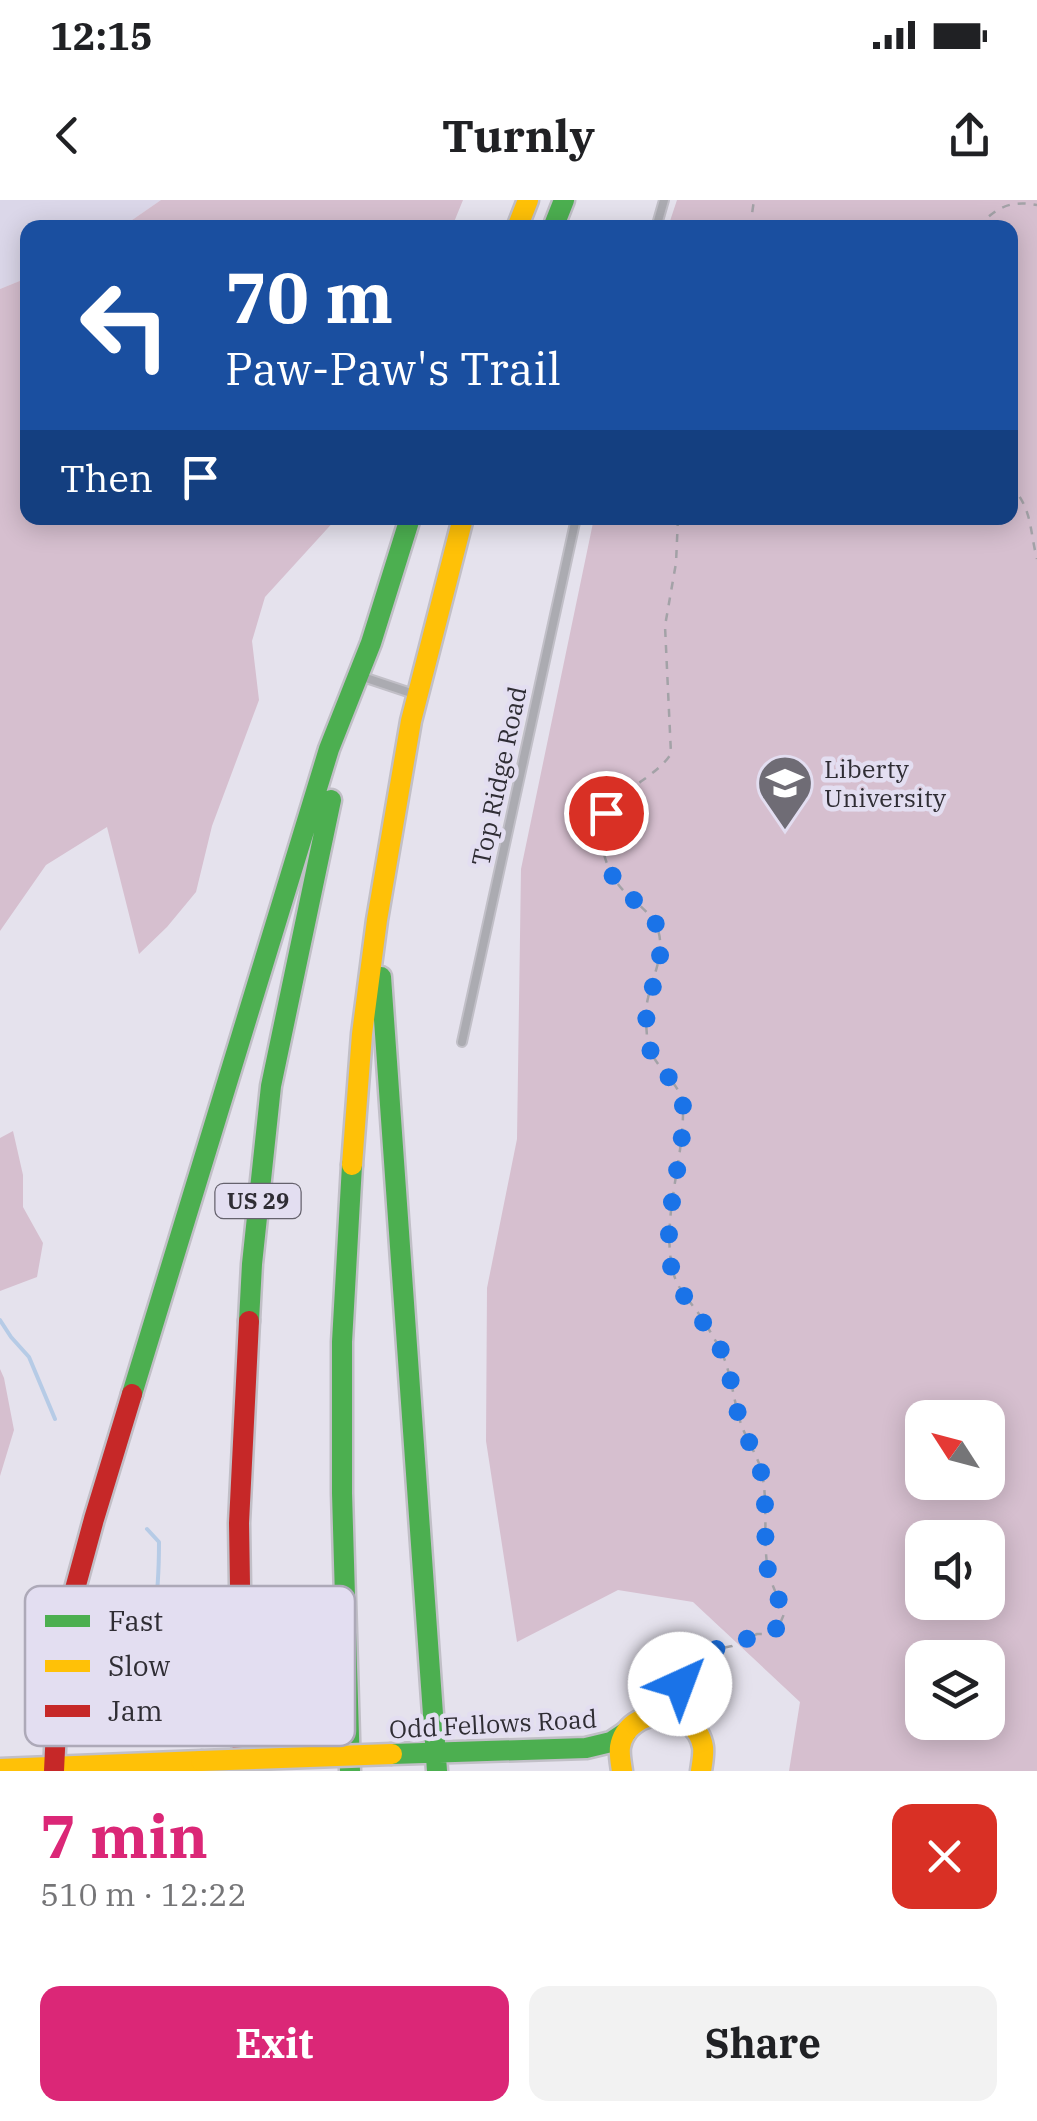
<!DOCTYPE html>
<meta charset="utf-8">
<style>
:root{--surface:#fff;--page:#f2f2f2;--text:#202124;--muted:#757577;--accent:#db2777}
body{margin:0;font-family:"IBM Plex Serif",serif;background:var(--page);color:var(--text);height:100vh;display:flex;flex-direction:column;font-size:38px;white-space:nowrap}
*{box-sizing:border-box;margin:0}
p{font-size:32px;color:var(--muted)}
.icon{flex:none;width:55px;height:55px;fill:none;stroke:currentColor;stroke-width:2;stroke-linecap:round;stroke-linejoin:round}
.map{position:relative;height:1571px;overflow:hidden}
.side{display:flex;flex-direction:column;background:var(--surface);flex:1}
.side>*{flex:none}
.hud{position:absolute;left:20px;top:20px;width:998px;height:305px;border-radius:20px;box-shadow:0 5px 25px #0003;background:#1a4fa0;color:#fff;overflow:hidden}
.needle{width:65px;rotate:306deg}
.tools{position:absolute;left:905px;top:1200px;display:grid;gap:20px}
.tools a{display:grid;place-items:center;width:100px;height:100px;border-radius:20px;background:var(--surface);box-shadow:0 5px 25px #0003;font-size:50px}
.pin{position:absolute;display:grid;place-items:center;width:85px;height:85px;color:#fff;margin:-42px;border:5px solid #fff;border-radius:50%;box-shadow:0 2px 10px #0007}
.me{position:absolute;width:110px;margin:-55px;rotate:43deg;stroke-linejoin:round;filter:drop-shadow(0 0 8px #0008)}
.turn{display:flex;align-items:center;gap:35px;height:210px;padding:0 40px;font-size:45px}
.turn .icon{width:130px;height:130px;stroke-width:2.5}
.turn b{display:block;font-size:70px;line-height:85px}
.then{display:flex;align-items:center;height:95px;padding:0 40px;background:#0003;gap:20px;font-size:38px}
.round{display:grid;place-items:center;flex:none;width:105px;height:105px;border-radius:20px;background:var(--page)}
.head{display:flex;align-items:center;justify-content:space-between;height:170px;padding:0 40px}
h1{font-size:60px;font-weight:700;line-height:75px;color:var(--accent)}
.cta{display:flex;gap:20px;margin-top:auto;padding:20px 40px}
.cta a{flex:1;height:115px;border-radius:20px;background:var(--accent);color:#fff;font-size:40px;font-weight:700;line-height:115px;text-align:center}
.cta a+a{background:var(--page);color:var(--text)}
.status{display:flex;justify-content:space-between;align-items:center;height:70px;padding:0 50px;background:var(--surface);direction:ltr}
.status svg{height:28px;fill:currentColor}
header{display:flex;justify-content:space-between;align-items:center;height:130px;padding:0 40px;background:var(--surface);font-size:45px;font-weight:700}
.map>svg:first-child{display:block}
</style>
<div class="status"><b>12:15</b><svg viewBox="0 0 49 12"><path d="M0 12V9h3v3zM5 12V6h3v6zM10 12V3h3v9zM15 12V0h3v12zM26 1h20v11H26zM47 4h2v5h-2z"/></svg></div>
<header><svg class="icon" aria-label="back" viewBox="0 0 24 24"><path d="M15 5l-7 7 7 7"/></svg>Turnly<svg class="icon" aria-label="share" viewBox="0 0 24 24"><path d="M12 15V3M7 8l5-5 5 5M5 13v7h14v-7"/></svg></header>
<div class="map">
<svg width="1037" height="1571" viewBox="0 0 1037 1571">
<rect width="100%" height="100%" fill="#e5e2ed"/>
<path fill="#dbd7e9" d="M0 0H161L122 27 28 28 27 78 0 89Z"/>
<path fill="#d6bfcf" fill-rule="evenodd" d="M161 0H463L452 27H122Z
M677 0H1037V1571H789L800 1502 693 1402 618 1390 517 1442 486 1241 487 1088 517 939 521 669 594 318H1010V28L668 27ZM922 1218H988V1282H922ZM922 1338H988V1402H922ZM922 1458H988V1522H922Z
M27 78 28 318H337L265 397 252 441 259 500 212 626 196 692 167 727 139 754 107 627 46 665 0 731V89Z
M13 931 23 975V1007L43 1043 37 1077 0 1091V938Z
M0 1169 4 1178 14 1230 0 1276Z"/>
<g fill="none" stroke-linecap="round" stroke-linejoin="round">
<path stroke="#b6cbe6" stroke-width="4" d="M0 1120 11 1137 29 1157 55 1219
M143 1490C145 1465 150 1441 154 1416 158 1392 159 1367 159 1342L147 1329"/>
<g stroke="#c1bfc7" stroke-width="12">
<path id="lane" d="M656 28 664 0
M363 477 411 493
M462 842 576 318"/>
</g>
<g stroke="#c1bfc7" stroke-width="20">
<path id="street" d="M658 1470 665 1495 676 1515
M642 1518 651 1494 656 1461"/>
</g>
<g stroke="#c1bfc7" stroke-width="25">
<path id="fast" d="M553 28 564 0
M381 777 437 1571
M249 1121 252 1064 271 886 331 600
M132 1194 329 549 371 443 410 318
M392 1554 586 1548 611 1542 626 1532
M350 1571 342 1293V1142L352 965"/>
</g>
<g stroke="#c1bfc7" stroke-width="25">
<path id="slow" d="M517 28 528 0
M352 965 362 834 377 720 411 521 463 318
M0 1569 201 1561
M622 1571C621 1564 619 1554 620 1547 627 1505 696 1504 703 1547 704 1554 702 1564 701 1571"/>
</g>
<g stroke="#c1bfc7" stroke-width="25">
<path id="jam" d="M54 1571 59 1465 66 1422 94 1319 132 1194
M243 1571 239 1323 249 1121"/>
</g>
<path stroke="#a3a2a7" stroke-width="2.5" stroke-dasharray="8 8" stroke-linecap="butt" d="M750 28 754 0
M978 28C995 7 1011 0 1037 5
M1010 284C1033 310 1029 328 1037 359
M678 318 676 363 665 426 671 554C654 580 609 594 603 623 598 646 608 676 625 692 640 707 658 717 660 740 662 761 652 778 648 798 645 810 646 824 647 836 651 871 682 879 683 908 684 960 662 1016 672 1067 675 1084 683 1093 693 1106 702 1117 719 1145 724 1158 732 1179 734 1203 741 1224 746 1238 755 1252 760 1266 769 1297 763 1332 767 1364 769 1382 779 1397 784 1414L779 1426 770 1434H757L732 1446 701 1452 679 1485V1489"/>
<use href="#lane" stroke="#ababb1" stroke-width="8"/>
<use href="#street" stroke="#ababb1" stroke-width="15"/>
<use href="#fast" stroke="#4caf50" stroke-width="20"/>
<use href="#slow" stroke="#ffc107" stroke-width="20"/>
<use href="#jam" stroke="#c62828" stroke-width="20"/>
<g stroke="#c1bfc7" stroke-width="25" stroke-linecap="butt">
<path id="slow-bridge" d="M201 1561 392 1554"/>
</g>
<use href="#slow-bridge" stroke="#ffc107" stroke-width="20"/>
</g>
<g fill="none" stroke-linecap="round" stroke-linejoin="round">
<path stroke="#1a73e8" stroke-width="18" stroke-dasharray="0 32.4" d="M606 613C598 639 604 671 624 691 638 705 657 715 660 737 665 776 636 805 650 849 657 872 682 882 683 907 685 960 662 1013 671 1066 677 1098 712 1126 724 1157 732 1179 734 1202 741 1224 746 1238 755 1251 759 1265 769 1297 763 1332 767 1364 769 1382 779 1397 784 1414L779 1426 770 1434H757L732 1446 701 1452 680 1484"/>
</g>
<defs>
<g id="university-pin" transform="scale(2.875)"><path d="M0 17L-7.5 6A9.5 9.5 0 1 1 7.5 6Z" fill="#6f6c75" stroke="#e3def1"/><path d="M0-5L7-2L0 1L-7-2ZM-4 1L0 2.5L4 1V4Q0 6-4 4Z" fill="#fff"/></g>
</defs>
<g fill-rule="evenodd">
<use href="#university-pin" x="785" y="583"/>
</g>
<g text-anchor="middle" stroke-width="9" stroke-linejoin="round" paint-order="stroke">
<rect fill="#e3def1" stroke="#65626d" stroke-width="2.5" x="215.5" y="984" width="85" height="34" rx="8"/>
<g font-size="22" font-weight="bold" fill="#2f2d34">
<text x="258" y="1009">US 29</text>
</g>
<g font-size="25" fill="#2f2d34" stroke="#e3def1" text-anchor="start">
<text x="824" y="578">Liberty<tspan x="824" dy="29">University</tspan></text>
</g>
<g font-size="25" fill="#2f2d34" stroke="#e3def1">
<text transform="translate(499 576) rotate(-78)" y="9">Top Ridge Road</text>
<text transform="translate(493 1524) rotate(-3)" y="9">Odd Fellows Road</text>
</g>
</g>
<rect x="25" y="1386" width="330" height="160" rx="15" fill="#e3def1" stroke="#ada9b8" stroke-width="2.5"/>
<rect x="45" y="1415" width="45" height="12" fill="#4caf50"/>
<rect x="45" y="1460" width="45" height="12" fill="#ffc107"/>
<rect x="45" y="1505" width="45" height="12" fill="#c62828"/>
<g font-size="28" fill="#2f2d34">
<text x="108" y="1431">Fast</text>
<text x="108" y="1476">Slow</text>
<text x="108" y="1521">Jam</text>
</g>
</svg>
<div class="tools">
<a><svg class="needle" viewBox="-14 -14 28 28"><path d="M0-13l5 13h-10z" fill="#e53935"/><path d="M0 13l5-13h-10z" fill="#757577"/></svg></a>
<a><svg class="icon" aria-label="sound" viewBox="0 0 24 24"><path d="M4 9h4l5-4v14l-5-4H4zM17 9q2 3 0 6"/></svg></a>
<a><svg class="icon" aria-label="layers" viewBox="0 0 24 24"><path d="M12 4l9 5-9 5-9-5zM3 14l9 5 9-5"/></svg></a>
</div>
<div class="pin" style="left:606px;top:613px;background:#d93025"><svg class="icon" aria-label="arrive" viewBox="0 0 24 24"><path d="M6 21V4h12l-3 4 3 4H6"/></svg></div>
<svg class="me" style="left:680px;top:1484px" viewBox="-20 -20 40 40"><circle r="19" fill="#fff"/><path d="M0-13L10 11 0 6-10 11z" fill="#1a73e8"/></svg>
<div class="hud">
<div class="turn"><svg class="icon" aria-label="left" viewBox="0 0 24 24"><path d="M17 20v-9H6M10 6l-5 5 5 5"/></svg><div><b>70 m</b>Paw-Paw's Trail</div></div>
<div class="then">Then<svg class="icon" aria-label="arrive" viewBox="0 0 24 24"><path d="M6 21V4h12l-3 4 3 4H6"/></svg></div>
</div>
</div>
<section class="side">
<div class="head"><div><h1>7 min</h1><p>510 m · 12:22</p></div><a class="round" style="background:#d93025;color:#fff"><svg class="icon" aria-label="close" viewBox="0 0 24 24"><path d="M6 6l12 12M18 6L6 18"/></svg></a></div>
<div class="cta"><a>Exit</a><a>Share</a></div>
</section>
